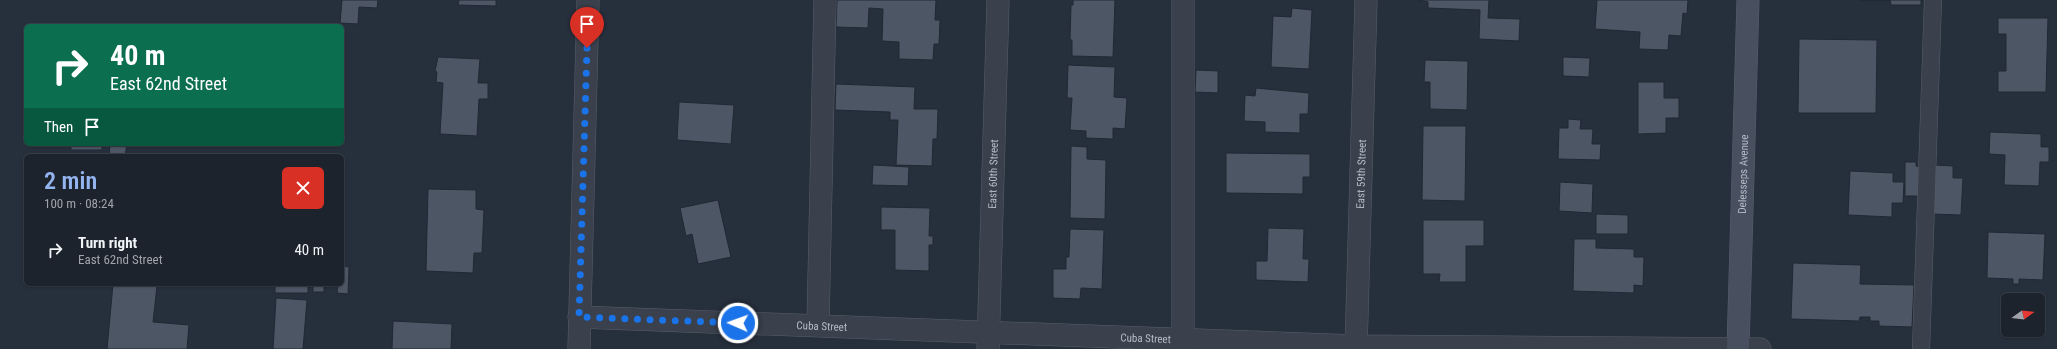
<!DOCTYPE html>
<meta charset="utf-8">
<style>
:root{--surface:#1c232d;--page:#252b35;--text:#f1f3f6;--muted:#a0a4aa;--line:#3a4049;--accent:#93b4ef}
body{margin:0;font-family:"Roboto Condensed",sans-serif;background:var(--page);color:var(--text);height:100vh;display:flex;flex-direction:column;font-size:15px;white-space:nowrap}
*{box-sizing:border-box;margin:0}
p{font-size:13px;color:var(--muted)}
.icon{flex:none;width:22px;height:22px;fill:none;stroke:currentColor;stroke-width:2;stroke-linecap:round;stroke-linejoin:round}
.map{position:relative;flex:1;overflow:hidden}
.sheet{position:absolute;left:24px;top:154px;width:320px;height:132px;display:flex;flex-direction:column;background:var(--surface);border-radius:6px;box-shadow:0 1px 3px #0004,0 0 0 1px var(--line)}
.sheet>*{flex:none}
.hud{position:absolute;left:24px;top:24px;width:320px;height:122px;border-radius:6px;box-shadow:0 1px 3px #0004,0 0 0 1px var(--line);background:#0b6e4f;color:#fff;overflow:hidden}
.needle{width:26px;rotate:75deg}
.buttons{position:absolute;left:2001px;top:293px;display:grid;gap:8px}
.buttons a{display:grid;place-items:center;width:44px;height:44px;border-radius:6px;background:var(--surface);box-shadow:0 1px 3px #0004,0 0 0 1px var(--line);font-size:20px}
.pin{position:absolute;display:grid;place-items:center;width:34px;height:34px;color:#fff;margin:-41px -17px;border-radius:50% 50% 50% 0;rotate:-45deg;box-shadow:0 0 4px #0007}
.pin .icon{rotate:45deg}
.me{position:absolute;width:44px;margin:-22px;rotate:272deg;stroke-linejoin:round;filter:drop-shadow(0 0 3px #0008)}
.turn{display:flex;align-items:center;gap:14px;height:84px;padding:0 20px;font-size:18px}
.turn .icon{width:52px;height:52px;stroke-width:2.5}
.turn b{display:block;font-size:28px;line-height:34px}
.then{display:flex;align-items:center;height:38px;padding:0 20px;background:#0003;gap:8px;font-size:15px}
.round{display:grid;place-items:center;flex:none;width:42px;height:42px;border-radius:6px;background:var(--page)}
.overview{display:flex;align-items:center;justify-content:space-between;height:68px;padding:0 20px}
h1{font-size:24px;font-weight:600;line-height:30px;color:var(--accent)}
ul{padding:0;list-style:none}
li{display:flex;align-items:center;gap:12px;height:56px;padding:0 20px}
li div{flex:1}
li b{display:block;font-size:15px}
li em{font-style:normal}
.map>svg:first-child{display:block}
</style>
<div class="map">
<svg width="2057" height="349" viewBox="0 0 2057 349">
<rect width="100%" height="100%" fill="#262f3c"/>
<path fill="#4d5665" stroke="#212833" d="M342 0H378L377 8 359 7 358 24 340 23Z
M459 0H496V6L458 5Z
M837 0H936L935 20H940L939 44H934L933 60 899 59V42L882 41 883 9 869 8 868 28 836 27Z
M1073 0H1115L1113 57 1072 56V40H1070L1071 5H1073Z
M1419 0H1489L1488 18 1520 19 1519 41 1479 39 1480 10 1428 8V2Z
M1597 0H1688L1687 14 1683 13 1681 36 1669 35 1668 50 1639 49 1640 32 1595 29Z
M1859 0H1921V5H1891L1890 0Z
M1292 8 1312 10 1309 69 1271 67 1273 16 1291 17Z
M1998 18H2048L2046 92H1998V71H2006V34H1998Z
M1799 39 1877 40 1876 113H1798Z
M438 57 480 59 478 83H488V99H479L477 136 440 134 443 83 436 82 437 72 435 71Z
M1563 57 1590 58 1589 77 1563 76Z
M1425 60 1468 61 1467 110 1430 109V82H1424Z
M1068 65 1115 67 1114 97 1127 98 1125 129 1113 128V139L1086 138V131L1070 130 1072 98H1067Z
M1196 70 1218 71V93L1195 92Z
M1638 82H1664V98H1679V118H1666V133L1638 134Z
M836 84 915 87 914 109H938L937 139H933L932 166 896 165 898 120H890V112L835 110Z
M1256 88 1309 93 1308 114H1300V133L1265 132V122L1244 121 1245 95 1255 96Z
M679 102 734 105 731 144 677 140Z
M1568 119 1581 120 1580 129H1593L1592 144H1601L1600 160 1558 159 1559 128H1568Z
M1423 126H1466L1465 201 1422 200Z
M1990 132 2041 134V147H2049V162H2040L2039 186 2004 185 2005 155 1989 154Z
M71 144H102V150H71Z
M110 144H127L125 156H109Z
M1071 146 1087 147V159L1106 160 1105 219 1070 218Z
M1226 153 1310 154V177H1303V194L1226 193Z
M1905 162H1916V166L1919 167V196H1905Z
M873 165 909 167 908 186 872 185Z
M1933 165 1953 166V178H1963L1961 215 1931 214Z
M1850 171 1893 173V182H1904L1903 203H1892V217L1848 215Z
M1560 182 1593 184 1592 213 1559 211Z
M428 189 476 190V209L484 210 482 253H474L473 273 426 271Z
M718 200 731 257 698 264 692 234 686 236 680 208Z
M881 207 930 208 929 236H933V245H929V271L895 270V230H881Z
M1596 214 1628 215V234H1596Z
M1423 220H1484V246H1466V282H1439L1440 274H1423Z
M1268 228 1304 229 1303 259H1309L1308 282 1256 280V261H1267Z
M1070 229 1104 230 1102 289 1081 288 1080 299 1053 298V269H1066V257H1069Z
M1988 232 2045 234 2043 280 2019 279V284H2013V279L1987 278Z
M1574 239H1596V248L1634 249V257H1644L1643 286 1634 285V293L1573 291Z
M1793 263 1861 265 1860 284 1914 285 1912 327 1879 326V321H1870V317H1860L1859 321 1791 319Z
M342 266 349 267 348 294 337 293 338 284H342Z
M113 284 157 286 153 322 189 325 187 349H107Z
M275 284H308V293H275Z
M313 284H324V292H313Z
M276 298 307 300 303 349H273Z
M393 321 452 324 451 349H392Z"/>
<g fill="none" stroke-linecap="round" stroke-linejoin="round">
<g stroke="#585f6a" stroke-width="18">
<path id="lane" d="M1921 349 1933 0"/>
</g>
<g stroke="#585f6a" stroke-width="23">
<g id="street">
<path id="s1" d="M579 317 1356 346 1760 349"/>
<path d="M818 325 825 0"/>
<path d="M1183 339V0"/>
<path d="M579 349 588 0"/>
<path id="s2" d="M988 349 998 0"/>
<path id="s3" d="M1356 349 1366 0"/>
</g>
</g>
<g stroke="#585f6a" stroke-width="23">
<g id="secondary">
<path id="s4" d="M1738 349 1748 0"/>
</g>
</g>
<use href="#lane" stroke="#3a414c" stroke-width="17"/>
<use href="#street" stroke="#3a414c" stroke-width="22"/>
<use href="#secondary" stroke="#48505f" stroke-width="22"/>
</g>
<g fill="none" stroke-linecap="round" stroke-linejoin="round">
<path stroke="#1a73e8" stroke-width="7" stroke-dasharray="0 12.6" d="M587 48 579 317 738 323"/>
</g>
<g text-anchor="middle" stroke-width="4" stroke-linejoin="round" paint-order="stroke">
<g font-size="11" fill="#b6bcc7" stroke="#1f2631">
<text dy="4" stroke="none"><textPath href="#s3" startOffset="175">East 59th Street</textPath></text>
<text dy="4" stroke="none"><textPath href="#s2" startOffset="175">East 60th Street</textPath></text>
<text dy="4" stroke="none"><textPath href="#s4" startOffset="175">Delesseps Avenue</textPath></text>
<text dy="4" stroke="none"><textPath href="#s1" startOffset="243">Cuba Street</textPath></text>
<text dy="4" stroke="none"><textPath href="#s1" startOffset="567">Cuba Street</textPath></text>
</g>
</g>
</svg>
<div class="buttons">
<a><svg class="needle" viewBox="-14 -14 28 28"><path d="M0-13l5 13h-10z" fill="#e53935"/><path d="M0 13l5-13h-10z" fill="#a0a4aa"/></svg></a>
</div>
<div class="pin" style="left:587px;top:48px;background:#d93025"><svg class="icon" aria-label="arrive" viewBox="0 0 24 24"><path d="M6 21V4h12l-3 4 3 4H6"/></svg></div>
<svg class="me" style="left:738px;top:323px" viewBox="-20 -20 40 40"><circle r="17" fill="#1a73e8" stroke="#fff" stroke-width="3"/><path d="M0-11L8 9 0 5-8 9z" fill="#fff"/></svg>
<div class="hud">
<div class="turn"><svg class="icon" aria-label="right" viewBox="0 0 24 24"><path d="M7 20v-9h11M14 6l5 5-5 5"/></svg><div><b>40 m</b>East 62nd Street</div></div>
<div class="then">Then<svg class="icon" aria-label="arrive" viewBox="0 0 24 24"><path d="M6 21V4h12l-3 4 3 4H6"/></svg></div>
</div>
<section class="sheet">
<div class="overview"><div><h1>2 min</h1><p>100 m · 08:24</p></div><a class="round" style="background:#d93025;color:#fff"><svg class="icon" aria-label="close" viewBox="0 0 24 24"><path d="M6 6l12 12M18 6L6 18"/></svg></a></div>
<ul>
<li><svg class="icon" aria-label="right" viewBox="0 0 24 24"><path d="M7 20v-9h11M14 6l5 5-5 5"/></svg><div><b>Turn right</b><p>East 62nd Street</p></div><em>40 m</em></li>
</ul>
</section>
</div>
